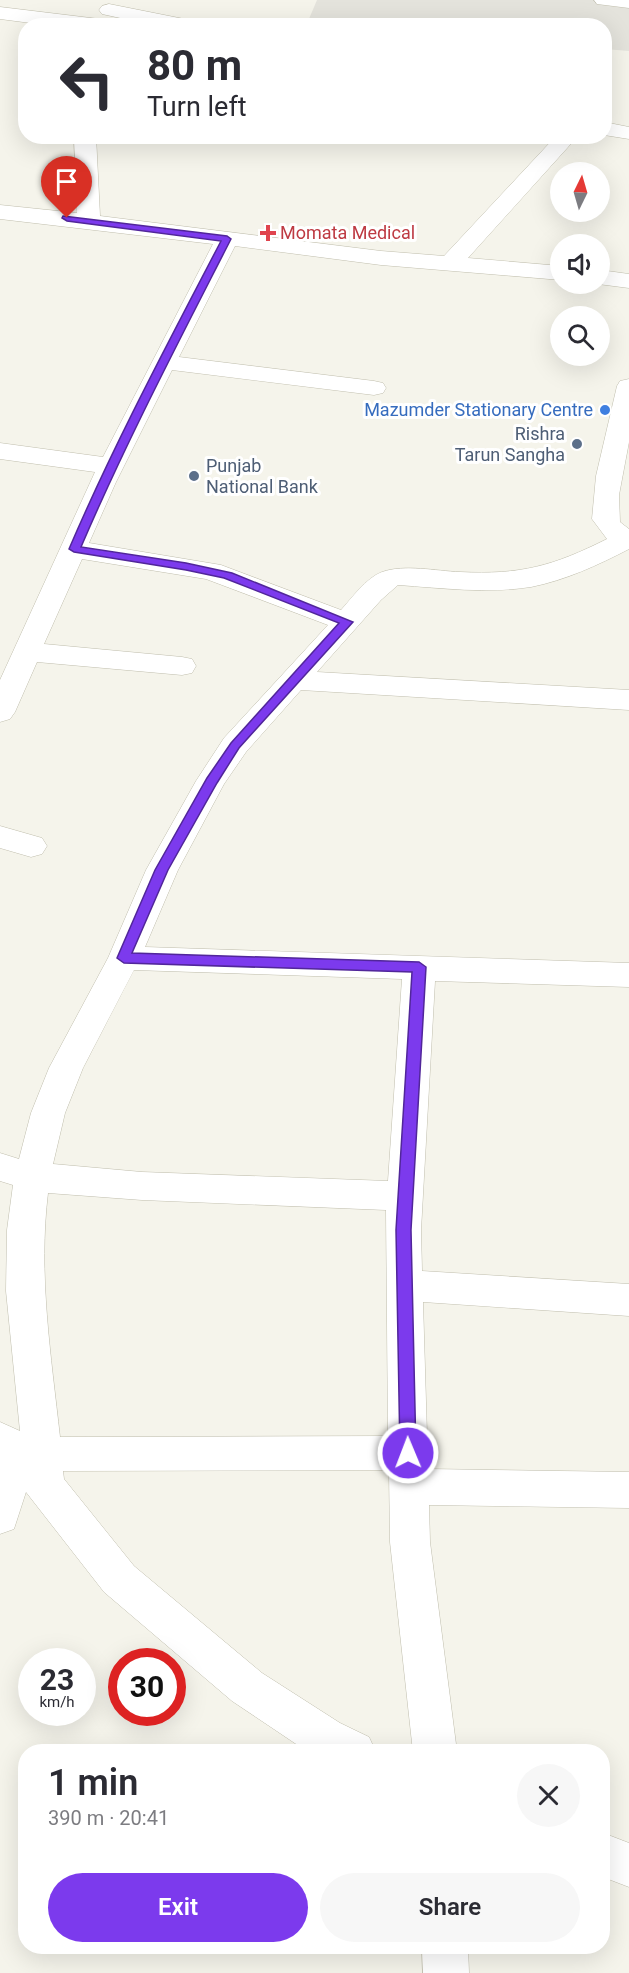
<!DOCTYPE html>
<meta charset="utf-8">
<style>
:root{--surface:#fff;--page:#f7f7f7;--text:#2b2b33;--muted:#7c7c81;--accent:#7c3aed}
body{margin:0;font-family:Roboto,sans-serif;background:var(--page);color:var(--text);height:100vh;display:flex;flex-direction:column;font-size:22px;white-space:nowrap}
*{box-sizing:border-box;margin:0}
p{font-size:20px;color:var(--muted)}
.icon{flex:none;width:33px;height:33px;fill:none;stroke:currentColor;stroke-width:2;stroke-linecap:round;stroke-linejoin:round}
.map{position:relative;flex:1;overflow:hidden}
.details{position:absolute;left:18px;top:1744px;width:592px;height:210px;display:flex;flex-direction:column;background:var(--surface);border-radius:24px;box-shadow:0 6px 24px #0002}
.details>*{flex:none}
.banner{position:absolute;left:18px;top:18px;width:594px;height:126px;border-radius:24px;box-shadow:0 6px 24px #0002;background:#fff;color:var(--text);overflow:hidden}
.needle{width:39px;rotate:5deg}
.buttons{position:absolute;left:550px;top:162px;display:grid;gap:12px}
.buttons a{display:grid;place-items:center;width:60px;height:60px;border-radius:50%;background:var(--surface);box-shadow:0 6px 24px #0002;font-size:30px}
.speed{position:absolute;left:18px;top:1648px;display:flex;gap:12px;font-size:30px;font-weight:700;text-align:center}
.speed>*{display:grid;place-content:center;width:78px;height:78px;border-radius:50%;background:var(--surface);box-shadow:0 6px 24px #0002;line-height:1}
.speed small{font-size:15px;font-weight:400}
.speed .limit{border:9px solid #d22;background:#fff;color:#111}
.pin{position:absolute;display:grid;place-items:center;width:51px;height:51px;color:#fff;margin:-62px -26px;border-radius:50% 50% 50% 0;rotate:-45deg;box-shadow:0 0 6px #0007}
.pin .icon{rotate:45deg}
.me{position:absolute;width:66px;margin:-33px;rotate:359deg;stroke-linejoin:round;filter:drop-shadow(0 0 4px #0008)}
.turn{display:flex;align-items:center;gap:21px;height:126px;padding:0 30px;font-size:27px}
.turn .icon{width:78px;height:78px;stroke-width:2.5}
.turn b{display:block;font-size:42px;line-height:51px}
.round{display:grid;place-items:center;flex:none;width:63px;height:63px;border-radius:32px;background:var(--page)}
.head{display:flex;align-items:center;justify-content:space-between;height:102px;padding:0 30px}
h1{font-size:36px;font-weight:600;line-height:45px}
.primary-button{display:flex;gap:12px;margin-top:auto;padding:12px 30px}
.primary-button a{flex:1;height:69px;border-radius:36px;background:var(--accent);color:#fff;font-size:24px;font-weight:600;line-height:69px;text-align:center}
.primary-button a+a{background:var(--page);color:var(--text)}
.map>svg:first-child{display:block}
</style>
<div class="map">
<svg width="629" height="1973" viewBox="0 0 629 1973">
<rect width="100%" height="100%" fill="#f5f4eb"/>
<path fill="#e4e3dc" d="M317 0H629V51L605 49 604 26H306Z"/>
<g fill="none" stroke-linecap="round" stroke-linejoin="round">
<g stroke="#c0bead" stroke-width="1">
<path id="minor" d="M594 0H629V8L597 4Z
M109 4 189 20 196 22 199 26H157L102 14 99 10 102 6Z
M0 7 99 19 106 21 109 25 54 26 0 19Z
M604 122 629 127V139L604 135Z
M74 136H96L100 216 381 251 444 256 556 136H578L468 258 561 266V280L381 265 235 246 179 357 374 381 383 383 386 388 383 393 374 395 172 370 116 482 89 543 221 565 341 610C352 598 366 578 382 572 405 564 435 571 460 572 521 575 553 566 607 539L592 519 596 476 617 386 620 381 629 379V442L619 495 620 522 629 529V549C598 565 566 580 531 587 487 594 442 588 398 585L381 600 317 672 629 690V710L301 690 246 752 224 784 178 870 145 947 629 963V987L435 981 421 1230 422 1271 629 1284V1316L423 1302 428 1469 629 1472V1508L429 1505 430 1542 457 1752H413L390 1542 389 1470 63 1471 64 1479 134 1566 262 1673 340 1723 369 1737 376 1752H308L232 1701 104 1592 26 1492 14 1529 0 1534V1422L20 1431 6 1291 7 1230 13 1185 0 1181V1153L19 1159 31 1113 49 1068 108 958 146 870 196 781 224 738 328 625 206 579 82 559 44 644 182 657 192 659 196 666 192 673 182 675 37 662 15 712 10 719 0 722V680L95 472 0 459V443L103 457 213 244 0 219V205L77 213ZM134 970 402 979 388 1181 142 1172 53 1164 65 1113 83 1068ZM48 1193 142 1200 386 1210 388 1436 60 1437C51 1355 38 1274 48 1193Z
M600 270 629 274V288L598 284H600Z
M0 826 42 838 47 846 42 854 31 857 0 848Z
M603 1833 629 1843V1887L603 1877Z
M422 1947H468L469 1973H423Z"/>
</g>
<use href="#minor" fill="#fff" fill-rule="evenodd"/>
</g>
<path fill="#7c3aed" stroke="#51269a" stroke-width="1.5" d="M63 216 227 236 231 239C179 341 126 442 81 547L186 563 232 573 353 622 239 748 217 783 168 870 132 953 419 962 426 967 411 1230 416 1453 414 1458 408 1460 402 1458 400 1453 396 1230 412 972 124 963 117 958 155 870 207 778 231 743 339 623 224 578 186 570 74 552 69 549C114 444 168 343 221 241L67 221 62 218Z"/>
<path fill="#e0444e" stroke="#fff" stroke-width="2" d="M265 224h6v6h6v6h-6v6h-6v-6h-6v-6h6z"/>
<circle fill="#3f7fe0" stroke="#fff" stroke-width="2" cx="605" cy="410" r="6"/>
<g fill="#5c6f8a" stroke="#fff" stroke-width="2">
<circle cx="577" cy="444" r="6"/>
<circle cx="194" cy="476" r="6"/>
</g>
<g text-anchor="middle" stroke-width="6" stroke-linejoin="round" paint-order="stroke">
<g font-size="18" fill="#be3a42" stroke="#fff" text-anchor="start">
<text x="280" y="239">Momata Medical</text>
</g>
<g font-size="18" fill="#366cbe" stroke="#fff" text-anchor="end">
<text x="593" y="416">Mazumder Stationary Centre</text>
</g>
<g font-size="18" fill="#4e5e75" stroke="#fff" text-anchor="end">
<text x="565" y="440">Rishra<tspan x="565" dy="21">Tarun Sangha</tspan></text>
<text x="206" y="472" text-anchor="start">Punjab<tspan x="206" dy="21">National Bank</tspan></text>
</g>
</g>
</svg>
<div class="buttons">
<a><svg class="needle" viewBox="-14 -14 28 28"><path d="M0-13l5 13h-10z" fill="#e53935"/><path d="M0 13l5-13h-10z" fill="#7c7c81"/></svg></a>
<a><svg class="icon" aria-label="sound" viewBox="0 0 24 24"><path d="M4 9h4l5-4v14l-5-4H4zM17 9q2 3 0 6"/></svg></a>
<a><svg class="icon" aria-label="search" viewBox="0 0 24 24"><circle cx="10" cy="10" r="6"/><path d="M15 15l6 6"/></svg></a>
</div>
<div class="speed"><div>23<small>km/h</small></div><div class="limit">30</div></div>
<div class="pin" style="left:67px;top:218px;background:#d93025"><svg class="icon" aria-label="arrive" viewBox="0 0 24 24"><path d="M6 21V4h12l-3 4 3 4H6"/></svg></div>
<svg class="me" style="left:408px;top:1453px" viewBox="-20 -20 40 40"><circle r="17" fill="#7c3aed" stroke="#fff" stroke-width="3"/><path d="M0-11L8 9 0 5-8 9z" fill="#fff"/></svg>
<div class="banner">
<div class="turn"><svg class="icon" aria-label="left" viewBox="0 0 24 24"><path d="M17 20v-9H6M10 6l-5 5 5 5"/></svg><div><b>80 m</b>Turn left</div></div>
</div>
<section class="details">
<div class="head"><div><h1>1 min</h1><p>390 m · 20:41</p></div><a class="round"><svg class="icon" aria-label="close" viewBox="0 0 24 24"><path d="M6 6l12 12M18 6L6 18"/></svg></a></div>
<div class="primary-button"><a>Exit</a><a>Share</a></div>
</section>
</div>
